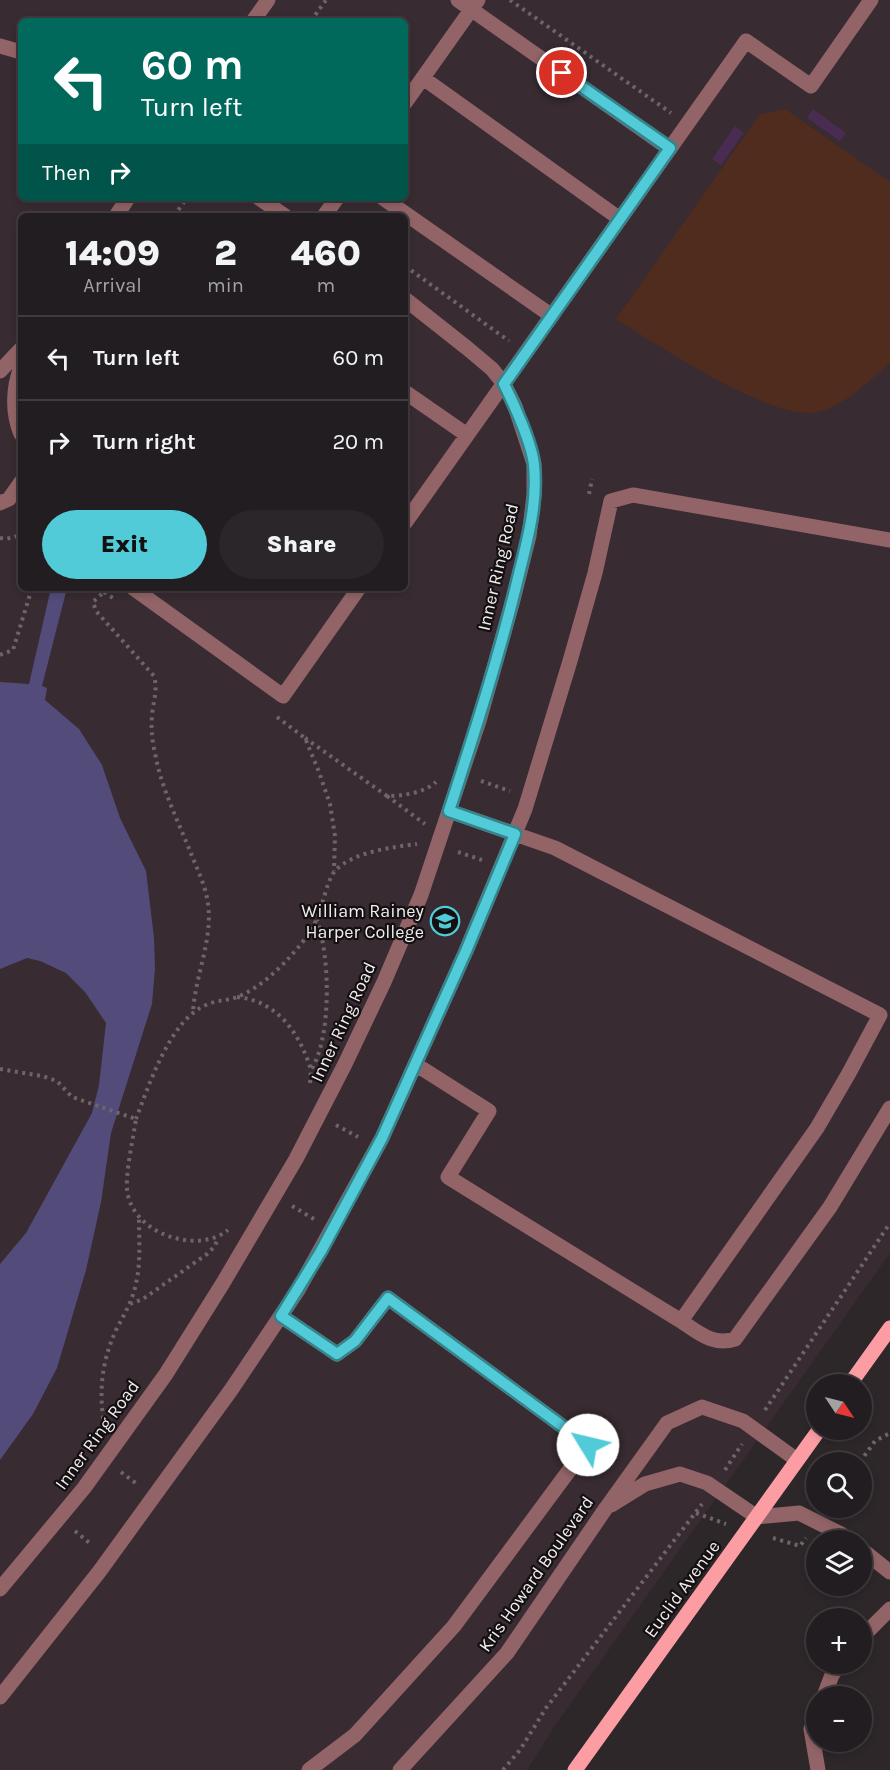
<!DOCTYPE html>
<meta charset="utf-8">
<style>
:root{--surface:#221d20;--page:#2a2629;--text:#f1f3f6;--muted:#a2a2a5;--line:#3f3b3e;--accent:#52cbd8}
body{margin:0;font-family:Karla,sans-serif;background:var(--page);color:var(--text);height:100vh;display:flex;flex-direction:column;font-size:22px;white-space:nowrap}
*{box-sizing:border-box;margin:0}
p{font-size:20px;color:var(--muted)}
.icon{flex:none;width:33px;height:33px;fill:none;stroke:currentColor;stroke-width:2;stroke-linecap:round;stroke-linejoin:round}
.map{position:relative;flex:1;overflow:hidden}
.details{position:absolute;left:18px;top:213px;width:390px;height:378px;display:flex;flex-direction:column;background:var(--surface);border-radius:9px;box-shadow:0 3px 9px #0003,0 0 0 2px var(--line)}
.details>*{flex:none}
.banner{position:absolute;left:18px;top:18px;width:390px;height:183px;border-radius:9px;box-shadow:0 3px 9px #0003,0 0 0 2px var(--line);background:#00695c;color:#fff;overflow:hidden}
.needle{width:39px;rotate:125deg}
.fabs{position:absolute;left:806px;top:1374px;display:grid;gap:12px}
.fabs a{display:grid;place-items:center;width:66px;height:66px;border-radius:50%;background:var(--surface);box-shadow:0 3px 9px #0003,0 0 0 2px var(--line);font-size:30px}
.pin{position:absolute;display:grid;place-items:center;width:51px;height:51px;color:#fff;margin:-26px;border:3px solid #fff;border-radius:50%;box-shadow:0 2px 6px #0007}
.me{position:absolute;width:66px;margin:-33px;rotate:306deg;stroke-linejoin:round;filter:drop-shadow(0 0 4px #0008)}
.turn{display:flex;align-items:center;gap:21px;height:126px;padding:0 24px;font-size:27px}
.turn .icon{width:78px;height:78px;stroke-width:2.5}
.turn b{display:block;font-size:42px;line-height:51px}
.then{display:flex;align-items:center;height:57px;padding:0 24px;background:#0003;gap:12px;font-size:22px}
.eta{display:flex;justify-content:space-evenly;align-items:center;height:102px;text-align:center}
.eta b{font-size:36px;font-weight:800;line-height:42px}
.action{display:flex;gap:12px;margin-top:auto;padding:12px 24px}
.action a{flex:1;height:69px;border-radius:36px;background:var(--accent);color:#111;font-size:24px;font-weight:800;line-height:69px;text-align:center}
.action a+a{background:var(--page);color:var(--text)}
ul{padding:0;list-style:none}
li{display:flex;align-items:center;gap:18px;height:84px;padding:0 24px;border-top:2px solid var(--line)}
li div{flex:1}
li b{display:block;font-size:22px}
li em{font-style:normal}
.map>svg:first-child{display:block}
</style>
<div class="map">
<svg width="890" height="1770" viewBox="0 0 890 1770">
<rect width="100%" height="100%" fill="#2d272a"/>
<path fill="#382b32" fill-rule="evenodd" d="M0 0H890V1253L556 1724 527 1770H0ZM21 21H405V198H21ZM21 216H405V588H21Z"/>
<path fill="#4f2c1d" d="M785 109 890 182V363C868 382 847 404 818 412 774 423 656 344 616 319L760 114Z"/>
<path fill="#534c7a" d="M51 588H67L42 686 47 688 45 700 79 729 102 765 120 818 146 871 154 938 155 968 152 1004 111 1133 101 1202 86 1270 57 1368 33 1414 0 1460V1264L26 1233 92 1113 99 1085 106 1023 85 992 66 973 40 961 27 958 0 969V682L29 684Z"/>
<path fill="#4a2c52" d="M813 109 846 133 840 141 807 118Z
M735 126 744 133 721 165 712 159Z"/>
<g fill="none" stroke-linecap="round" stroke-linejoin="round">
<path stroke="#6c6669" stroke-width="4" stroke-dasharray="3 4.5" stroke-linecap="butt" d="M510 0 671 113
M311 21 326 0
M174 216 187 198
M405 266 509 341
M589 494 592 479
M0 538 6 539 21 535
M102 588 104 592 93 602 96 611 154 676C158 690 153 702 152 716 151 729 152 740 155 753 161 788 179 823 192 856 198 871 206 887 208 904 213 940 195 976 193 1012
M104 592 116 600
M0 655 13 650 32 588
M277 717 305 738 319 772 330 804 335 836 334 871
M305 738 387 796C402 796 424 793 436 782
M481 781 510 791
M387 796 425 824
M458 852 482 860
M237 997C278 1001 300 1034 311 1070 332 1037 330 956 317 920
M0 1069 42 1076 57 1081 72 1097 136 1119C133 1139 126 1170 127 1188 129 1232 196 1256 228 1230
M310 1083 311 1070
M136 1119C149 1085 170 1020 206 1005 216 1000 227 1001 237 997 256 990 275 973 288 959 299 947 311 933 317 918 323 905 327 880 335 871 352 852 393 847 417 844
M336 1125 358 1137
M292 1206 314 1219
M130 1304 143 1299 207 1254 215 1246 218 1238
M765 1410 890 1223
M104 1426C99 1390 101 1364 116 1330 124 1315 133 1300 136 1283 141 1262 139 1240 139 1218
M860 1462 875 1441 890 1433
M725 1470 742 1444
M121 1472 137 1484
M696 1513 726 1524
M75 1531 92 1545
M773 1538 800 1546 806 1538
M503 1770 520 1750 546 1708 702 1504"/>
<path stroke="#926467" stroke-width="15" d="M458 0 670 149
M253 21 268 0
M0 46 21 52
M423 78 620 219
M405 103 478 0
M259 198 285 216
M383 198 552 316
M116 216 128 198
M324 216 337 198
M21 367C13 388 12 413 21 434
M0 371 21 349
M405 392 467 435
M0 503 9 499 21 482
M405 523 746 41 811 86 871 0
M133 588 283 696 359 588
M415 1064 489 1111 448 1177 681 1321 817 1128 849 1073 880 1015 555 848 449 811
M281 1316 337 1354 355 1341 388 1298 588 1445 454 1626 355 1735 309 1770
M681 1321C699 1333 713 1346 735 1339L830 1207 890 1108
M611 1505 645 1484 680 1474 707 1483 757 1517 799 1513 841 1534 850 1540
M861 1549 890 1572
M0 1589 84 1488 166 1374 223 1283 296 1159 345 1064 384 982 421 895 479 721 513 600 529 536 534 495V464L515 406 504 384 492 369 467 348 405 299
M861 1638 890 1609
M824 1696 832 1675 840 1664
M0 1697 99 1572 231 1390 298 1290 382 1138 466 951 525 809 570 661 595 573 611 501 633 495 890 540
M816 1717 811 1729 818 1770
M400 1770 507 1653 606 1508 667 1423 702 1407 743 1421 797 1460"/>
<path stroke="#fc9da4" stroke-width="15" d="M850 1384 890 1328
M575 1770 819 1430"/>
</g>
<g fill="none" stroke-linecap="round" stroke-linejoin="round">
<g stroke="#35848c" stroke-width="15">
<path id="route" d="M562 73 670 148 504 384C514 404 532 444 534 465 538 503 527 542 518 578 499 657 474 734 449 811L515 834 466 951 382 1138 321 1251 281 1316 337 1354 355 1341 388 1298 588 1445"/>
</g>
<use href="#route" stroke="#52cbd8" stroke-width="10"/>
</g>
<defs>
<g id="university-ring" transform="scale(1.5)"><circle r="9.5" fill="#141012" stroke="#52cbd8" stroke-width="1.5"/><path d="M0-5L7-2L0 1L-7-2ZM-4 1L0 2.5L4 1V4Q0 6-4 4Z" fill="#52cbd8"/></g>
</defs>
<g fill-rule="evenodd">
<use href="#university-ring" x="445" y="921"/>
</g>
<g text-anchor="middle" stroke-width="4.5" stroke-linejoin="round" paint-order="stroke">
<g font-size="18" fill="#f2edef" stroke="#141012">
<text transform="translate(498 567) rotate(-77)" y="6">Inner Ring Road</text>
<text transform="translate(343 1022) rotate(-65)" y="6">Inner Ring Road</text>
<text transform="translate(97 1435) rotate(-54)" y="6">Inner Ring Road</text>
<text transform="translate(536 1574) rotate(-55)" y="6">Kris Howard Boulevard</text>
<text transform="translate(682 1589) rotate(-54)" y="6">Euclid Avenue</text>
</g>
<g font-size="18" fill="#f2edef" stroke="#141012" text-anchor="end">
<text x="424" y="917">William Rainey<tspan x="424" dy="21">Harper College</tspan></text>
</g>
</g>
</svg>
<div class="fabs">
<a><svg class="needle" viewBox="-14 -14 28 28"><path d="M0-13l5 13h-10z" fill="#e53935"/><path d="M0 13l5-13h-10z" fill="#a2a2a5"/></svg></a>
<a><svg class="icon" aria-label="search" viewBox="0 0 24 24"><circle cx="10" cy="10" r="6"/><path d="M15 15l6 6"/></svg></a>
<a><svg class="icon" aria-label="layers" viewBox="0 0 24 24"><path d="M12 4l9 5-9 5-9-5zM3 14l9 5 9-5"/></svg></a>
<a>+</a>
<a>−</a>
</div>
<div class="pin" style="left:562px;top:73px;background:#d93025"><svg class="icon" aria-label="arrive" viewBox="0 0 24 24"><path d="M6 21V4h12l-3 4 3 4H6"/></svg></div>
<svg class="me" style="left:588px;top:1445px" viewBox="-20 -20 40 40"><circle r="19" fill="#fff"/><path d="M0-13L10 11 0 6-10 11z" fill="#52cbd8"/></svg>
<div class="banner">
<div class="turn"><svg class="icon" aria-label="left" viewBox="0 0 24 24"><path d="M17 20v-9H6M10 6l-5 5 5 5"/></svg><div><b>60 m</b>Turn left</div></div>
<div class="then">Then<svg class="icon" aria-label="right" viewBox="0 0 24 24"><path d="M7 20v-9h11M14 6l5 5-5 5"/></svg></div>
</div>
<section class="details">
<div class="eta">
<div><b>14:09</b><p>Arrival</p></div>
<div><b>2</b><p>min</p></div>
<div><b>460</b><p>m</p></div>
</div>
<ul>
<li><svg class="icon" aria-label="left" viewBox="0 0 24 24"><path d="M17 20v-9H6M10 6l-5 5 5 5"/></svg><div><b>Turn left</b></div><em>60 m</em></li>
<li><svg class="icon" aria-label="right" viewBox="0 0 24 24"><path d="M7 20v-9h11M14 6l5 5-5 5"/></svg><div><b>Turn right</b></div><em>20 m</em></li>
</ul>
<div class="action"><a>Exit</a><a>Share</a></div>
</section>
</div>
